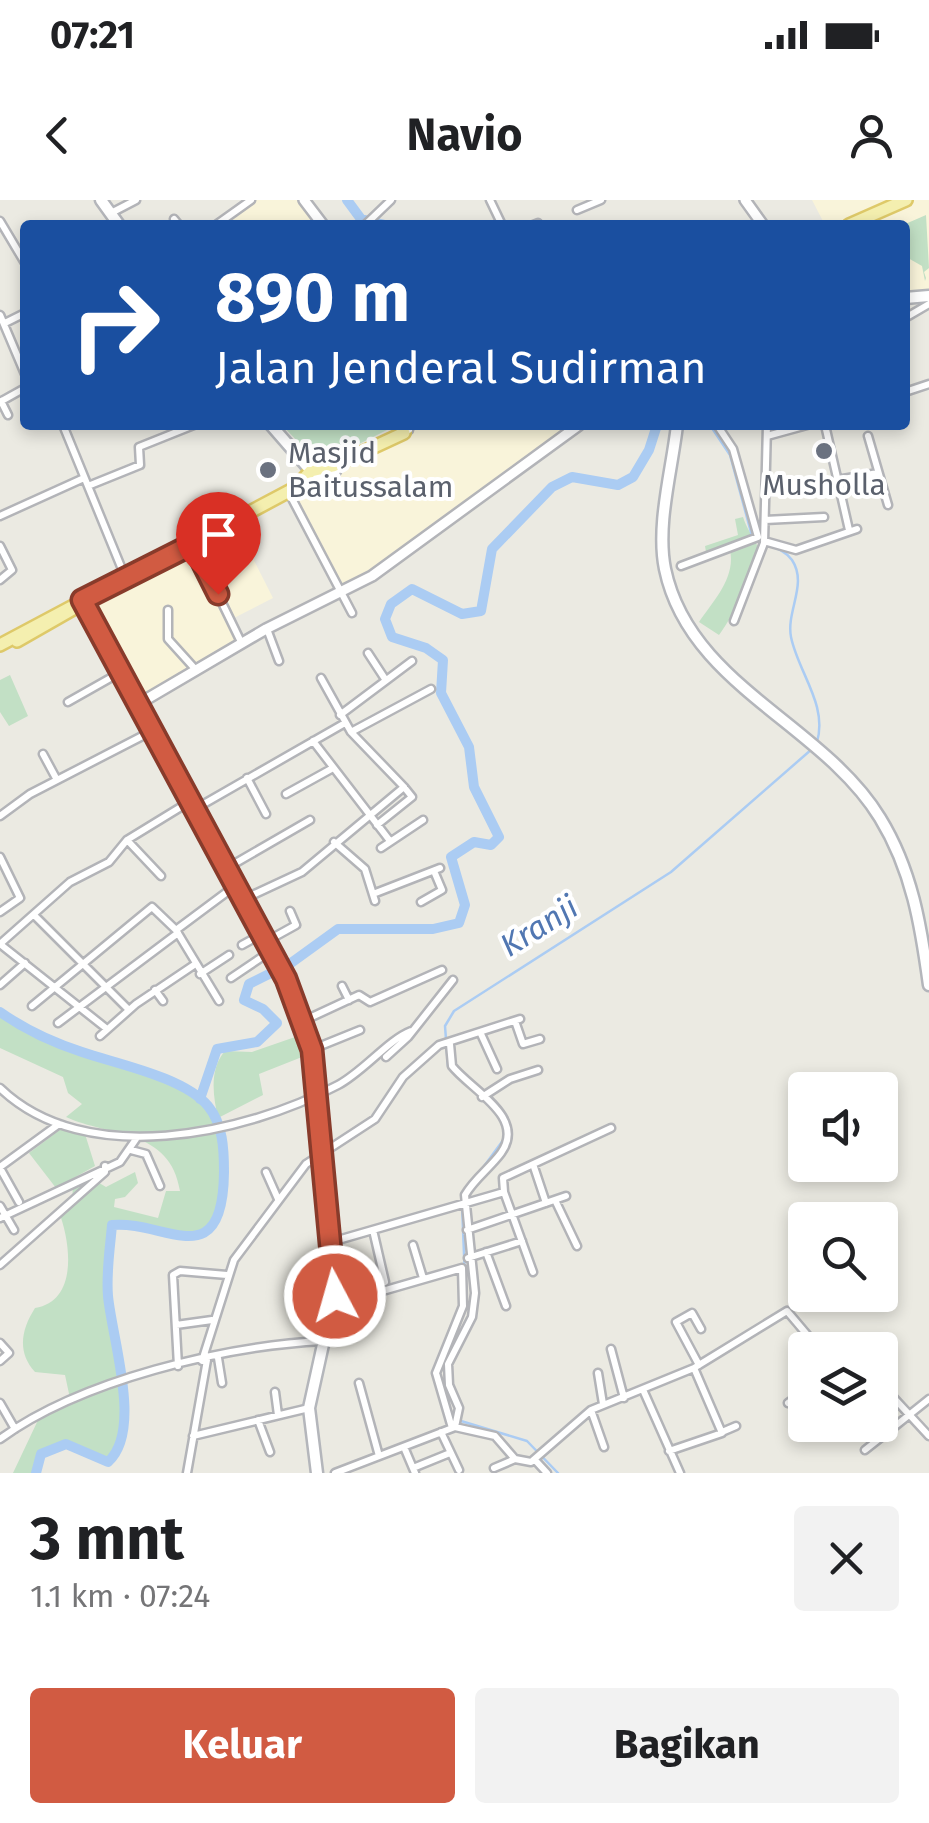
<!DOCTYPE html>
<html lang="id">
<meta charset="utf-8">
<style>
:root{--surface:#fff;--page:#f2f2f2;--text:#202124;--muted:#757577;--accent:#d15b42}
body{margin:0;font-family:"Fira Sans",sans-serif;background:var(--page);color:var(--text);height:100vh;display:flex;flex-direction:column;font-size:38px;white-space:nowrap}
*{box-sizing:border-box;margin:0}
p{font-size:32px;color:var(--muted)}
.icon{flex:none;width:55px;height:55px;fill:none;stroke:currentColor;stroke-width:2;stroke-linecap:round;stroke-linejoin:round}
.map{position:relative;height:1273px;overflow:hidden}
.side{display:flex;flex-direction:column;background:var(--surface);flex:1}
.side>*{flex:none}
.hud{position:absolute;left:20px;top:20px;width:890px;height:210px;border-radius:10px;box-shadow:0 5px 15px #0003;background:#1a4fa0;color:#fff;overflow:hidden}
.buttons{position:absolute;left:788px;top:872px;display:grid;gap:20px}
.buttons a{display:grid;place-items:center;width:110px;height:110px;border-radius:10px;background:var(--surface);box-shadow:0 5px 15px #0003;font-size:50px}
.pin{position:absolute;display:grid;place-items:center;width:85px;height:85px;color:#fff;margin:-102px -42px;border-radius:50% 50% 50% 0;rotate:-45deg;box-shadow:0 0 10px #0007}
.pin .icon{rotate:45deg}
.me{position:absolute;width:110px;margin:-55px;rotate:354deg;stroke-linejoin:round;filter:drop-shadow(0 0 8px #0008)}
.turn{display:flex;align-items:center;gap:35px;height:210px;padding:0 30px;font-size:45px}
.turn .icon{width:130px;height:130px;stroke-width:2.5}
.turn b{display:block;font-size:70px;line-height:85px}
.round{display:grid;place-items:center;flex:none;width:105px;height:105px;border-radius:10px;background:var(--page)}
.overview{display:flex;align-items:center;justify-content:space-between;height:170px;padding:0 30px}
h1{font-size:60px;font-weight:700;line-height:75px}
.cta{display:flex;gap:20px;margin-top:auto;padding:20px 30px}
.cta a{flex:1;height:115px;border-radius:10px;background:var(--accent);color:#fff;font-size:40px;font-weight:700;line-height:115px;text-align:center}
.cta a+a{background:var(--page);color:var(--text)}
.status{display:flex;justify-content:space-between;align-items:center;height:70px;padding:0 50px;background:var(--surface);direction:ltr}
.status svg{height:28px;fill:currentColor}
header{display:flex;justify-content:space-between;align-items:center;height:130px;padding:0 30px;background:var(--surface);font-size:45px;font-weight:700}
.map>svg:first-child{display:block}
</style>
<div class="status"><b>07:21</b><svg viewBox="0 0 49 12"><path d="M0 12V9h3v3zM5 12V6h3v6zM10 12V3h3v9zM15 12V0h3v12zM26 1h20v11H26zM47 4h2v5h-2z"/></svg></div>
<header><svg class="icon" aria-label="back" viewBox="0 0 24 24"><path d="M15 5l-7 7 7 7"/></svg>Navio<svg class="icon" aria-label="person" viewBox="0 0 24 24"><circle cx="12" cy="8" r="4"/><path d="M4 21q1-7 8-7t8 7"/></svg></header>
<div class="map">
<svg width="929" height="1273" viewBox="0 0 929 1273">
<rect width="100%" height="100%" fill="#ebeae2"/>
<path fill="#f9f4da" d="M252 0H304L324 25H217Z
M812 0H929V96L905 98V25H825Z
M405 225H579L372 376 342 391 288 291 408 230Z
M235 323 273 398 232 419 244 442 142 502 87 401Z"/>
<path fill="#c2e0c5" d="M926 15 929 68 924 72 926 78 925 81 922 66 908 58 903 25Z
M282 225H397L319 264Z
M743 317C746 327 753 337 757 345 764 363 730 420 719 435L699 422C713 401 736 378 730 350L707 358 705 346 738 335 735 319Z
M10 475 28 516 9 526 0 512V480Z
M0 812C24 829 54 843 82 852 117 864 184 877 208 906 223 925 224 949 224 972 224 1078 164 1020 112 1026 110 1050 106 1072 108 1096 112 1139 143 1231 108 1262L65 1245 41 1254 36 1273H13L39 1218 71 1203 65 1175 35 1172C17 1152 21 1130 35 1108 78 1101 71 1044 59 1012L72 1003 73 985 89 977 106 987 135 972 138 983 125 997 115 999 114 1007 158 1018 166 991H180C170 928 109 937 66 917L82 904 68 893 63 877 0 848Z
M298 836 302 857 259 874 263 895 218 918C213 896 209 869 225 851L252 852Z
M61 929 85 934 95 966 56 988 29 953Z"/>
<g fill="none" stroke-linecap="round" stroke-linejoin="round">
<path stroke="#abccf3" stroke-width="2.5" d="M710 225 730 255 752 336C764 347 782 346 792 360 808 384 786 411 791 437 798 472 828 505 817 542
M479 896 448 866 445 826 454 811 671 672 812 549
M482 969 504 939
M462 1005 466 1102
M459 1125 465 1110
M461 1221 527 1241 558 1273"/>
<path stroke="#abccf3" stroke-width="10" d="M347 0 361 19 385 25
M0 812C24 829 54 843 82 852 117 864 184 877 208 906 223 924 224 949 224 972 223 1077 165 1020 112 1025 110 1049 106 1072 108 1096 112 1139 143 1231 108 1262L66 1244 41 1254 36 1273
M200 899 217 849 257 842 277 823 263 809 244 800 249 784 291 763 338 729H433L459 723 465 705 451 657 474 642 491 645 499 637 474 587 469 547 441 493 443 460 426 448 392 437 385 419 391 404 412 389 462 414 481 411 492 349 552 287 572 277 618 285 633 277 649 250 657 225"/>
<g stroke="#b3b4b8" stroke-width="11">
<path id="minor" d="M490 0 502 25
M577 10 601 0
M111 13 136 0
M174 19 179 25
M0 21 25 63
M216 25 251 0
M365 25 391 0
M533 25 538 23
M0 115 25 174
M905 118 929 104
M5 123 25 113
M905 192 929 184
M1 201 8 215
M0 202 25 188
M63 225 126 379
M405 225 409 230
M825 225 849 330
M767 236 807 225
M868 236 888 305
M88 286 140 265 139 247 194 225
M288 291 352 413
M767 292 878 273
M0 316 84 278
M765 320 824 317
M764 341 796 350 857 329
M193 343 242 444
M0 346 12 370 0 380
M681 366 758 337 733 249 717 225
M168 410V439L196 470
M734 421 764 343 767 225
M267 429 279 461
M368 453 385 479
M68 502 121 472
M340 515 412 461
M351 532 431 489
M313 541 390 641
M43 554 57 580
M247 578 266 614
M286 594 333 568
M195 609 345 523
M0 616 30 594 154 530
M377 625 412 597 404 587
M127 640 161 676
M334 642 365 669 375 701
M381 648 423 620
M0 657 20 698 0 712
M227 668 310 620
M373 694 440 668
M244 699 302 672 404 587 351 532 321 478
M421 702 442 690 434 671
M34 715 129 810
M267 741 296 725 290 711
M0 744 70 682 109 662 127 640 189 602
M0 744 107 829
M242 745 262 734
M200 774 229 755
M231 778 271 751
M0 785 25 763
M342 786 349 800
M155 790 163 801
M219 801 176 730 235 686
M32 806 152 707 176 730
M303 821 359 795 370 802 442 770
M515 821 523 844 540 839
M58 823 178 733
M481 834 497 869
M100 836 136 804 194 765
M450 844 452 866C471 890 527 917 501 953 490 968 474 979 465 995L475 1093 472 1117 448 1164 449 1185 459 1208 455 1227
M313 849 360 830
M386 857 408 837 453 780
M0 888C85 970 245 934 338 885 364 871 388 840 411 831
M482 897 510 879 538 870
M131 950 146 954 160 986
M0 967 59 924
M534 967 546 1003
M0 968 19 1002
M266 972 278 999
M504 992 533 1072
M555 1000 577 1046
M0 1006 14 1030
M0 1018 120 962 136 939
M373 1030 385 1082
M467 1030 566 996
M331 1042 504 992 503 978 611 928
M413 1045 423 1078
M486 1052 506 1106
M468 1058 522 1041
M0 1065 105 972V966
M334 1105 462 1068 463 1106 436 1173 452 1228
M176 1125 212 1120
M0 1143 9 1153 0 1161
M611 1149 624 1198
M218 1158 222 1183
M202 1161 234 1060 306 964 375 919 403 877 439 845 520 819
M699 1165 676 1122 692 1113 701 1129
M178 1166 173 1075 180 1071 227 1075
M598 1173 603 1204
M359 1183 379 1256
M880 1183 929 1236
M275 1192 278 1215
M644 1192 680 1273
M0 1203 15 1229
M788 1203 805 1191
M591 1210 604 1247
M258 1220 270 1252
M880 1221 889 1231 929 1199
M441 1232 459 1270
M722 1232 736 1226
M193 1236 309 1208
M0 1239C81 1180 224 1146 323 1141
M404 1247 415 1273
M865 1250 889 1231
M669 1251 722 1233 694 1168
M535 1260 547 1273
M413 1268 450 1253
M494 1268 515 1259
M187 1273 207 1160
M335 1273 455 1227 495 1236 515 1259 531 1262 591 1210 694 1168 787 1111 820 1150"/>
</g>
<g stroke="#b3b4b8" stroke-width="14">
<path id="tertiary" d="M304 0 323 25
M745 0 763 25
M140 503 266 429 372 376 579 225"/>
</g>
<g stroke="#b4b6bb" stroke-width="15">
<path id="secondary" d="M101 0 119 25
M905 98 929 96
M271 225 311 271
M677 225C672 270 656 325 665 369 689 485 823 524 880 618 912 670 921 726 929 785
M295 288 335 271
M82 400 286 779 312 850 335 1090 309 1208 317 1273"/>
</g>
<g stroke="#dec969" stroke-width="16">
<path id="primary" d="M849 25 906 0
M17 441 87 401
M0 445 295 288 311 271 333 266 404 233"/>
</g>
<use href="#minor" stroke="#fff" stroke-width="6"/>
<use href="#tertiary" stroke="#fff" stroke-width="9"/>
<use href="#secondary" stroke="#fff" stroke-width="10"/>
<use href="#primary" stroke="#f4efaf" stroke-width="11"/>
</g>
<g fill="none" stroke-linecap="round" stroke-linejoin="round">
<g stroke="#883b2b" stroke-width="25">
<path id="route" d="M218 394 193 344 82 400 286 779 312 850 335 1096"/>
</g>
<use href="#route" stroke="#d15b42" stroke-width="18"/>
</g>
<g fill="#6b7280" stroke="#fff" stroke-width="4">
<circle cx="824" cy="251" r="10"/>
<circle cx="268" cy="270" r="10"/>
</g>
<g text-anchor="middle" stroke-width="8" stroke-linejoin="round" paint-order="stroke">
<g font-size="30" fill="#5b616d" stroke="#fff" text-anchor="start">
<text x="288" y="263">Masjid<tspan x="288" dy="34">Baitussalam</tspan></text>
<text x="824" y="295" text-anchor="middle">Musholla</text>
</g>
<g font-size="32" font-style="italic" fill="#5177b2" stroke="#fff">
<text transform="translate(539 726) rotate(-32)" y="11">Kranji</text>
</g>
</g>
</svg>
<div class="buttons">
<a><svg class="icon" aria-label="sound" viewBox="0 0 24 24"><path d="M4 9h4l5-4v14l-5-4H4zM17 9q2 3 0 6"/></svg></a>
<a><svg class="icon" aria-label="search" viewBox="0 0 24 24"><circle cx="10" cy="10" r="6"/><path d="M15 15l6 6"/></svg></a>
<a><svg class="icon" aria-label="layers" viewBox="0 0 24 24"><path d="M12 4l9 5-9 5-9-5zM3 14l9 5 9-5"/></svg></a>
</div>
<div class="pin" style="left:218px;top:394px;background:#d93025"><svg class="icon" aria-label="arrive" viewBox="0 0 24 24"><path d="M6 21V4h12l-3 4 3 4H6"/></svg></div>
<svg class="me" style="left:335px;top:1096px" viewBox="-20 -20 40 40"><circle r="17" fill="#d15b42" stroke="#fff" stroke-width="3"/><path d="M0-11L8 9 0 5-8 9z" fill="#fff"/></svg>
<div class="hud">
<div class="turn"><svg class="icon" aria-label="right" viewBox="0 0 24 24"><path d="M7 20v-9h11M14 6l5 5-5 5"/></svg><div><b>890 m</b>Jalan Jenderal Sudirman</div></div>
</div>
</div>
<section class="side">
<div class="overview"><div><h1>3 mnt</h1><p>1.1 km · 07:24</p></div><a class="round"><svg class="icon" aria-label="close" viewBox="0 0 24 24"><path d="M6 6l12 12M18 6L6 18"/></svg></a></div>
<div class="cta"><a>Keluar</a><a>Bagikan</a></div>
</section>
